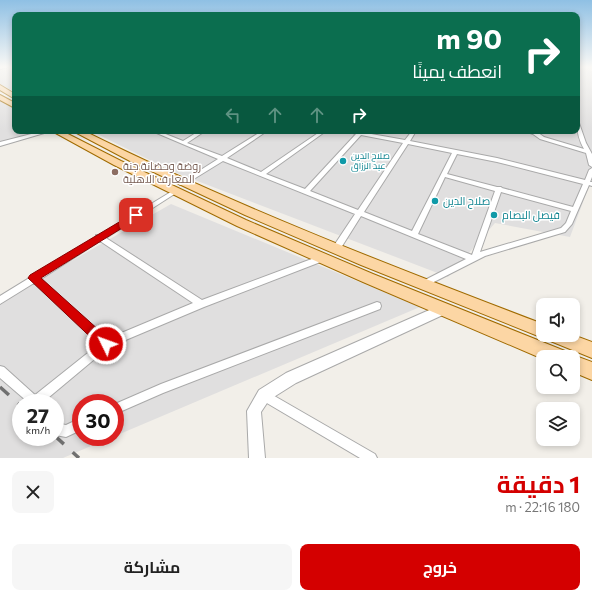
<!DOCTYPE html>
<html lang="ar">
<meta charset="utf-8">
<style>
:root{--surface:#fff;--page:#f6f6f6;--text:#222;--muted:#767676;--accent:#d40000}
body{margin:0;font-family:Commissioner,Cairo,sans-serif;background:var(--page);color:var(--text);direction:rtl;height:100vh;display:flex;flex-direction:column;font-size:15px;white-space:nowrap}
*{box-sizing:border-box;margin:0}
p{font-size:13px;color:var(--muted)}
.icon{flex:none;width:22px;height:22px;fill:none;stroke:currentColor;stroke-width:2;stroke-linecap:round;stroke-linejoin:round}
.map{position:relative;height:458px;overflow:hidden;direction:ltr}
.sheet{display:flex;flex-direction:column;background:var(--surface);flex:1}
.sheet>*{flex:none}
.top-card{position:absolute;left:12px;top:12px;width:568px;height:122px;border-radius:8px;box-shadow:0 2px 6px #0003;direction:rtl;background:#0b6e4f;color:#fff;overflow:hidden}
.controls{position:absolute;left:536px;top:298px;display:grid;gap:8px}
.controls a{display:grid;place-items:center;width:44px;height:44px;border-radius:8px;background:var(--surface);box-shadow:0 2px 6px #0003;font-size:20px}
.speed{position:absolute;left:12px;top:394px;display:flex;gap:8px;font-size:20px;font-weight:700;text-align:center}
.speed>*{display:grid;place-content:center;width:52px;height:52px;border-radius:50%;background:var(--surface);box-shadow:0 2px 6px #0003;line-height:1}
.speed small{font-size:10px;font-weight:400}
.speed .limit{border:6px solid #d22;background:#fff;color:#111}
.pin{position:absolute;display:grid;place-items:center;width:34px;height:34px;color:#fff;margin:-17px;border-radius:8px;box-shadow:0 2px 6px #0006}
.me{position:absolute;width:44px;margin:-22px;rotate:312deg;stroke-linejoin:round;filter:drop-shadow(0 0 3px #0008)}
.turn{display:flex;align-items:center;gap:14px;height:84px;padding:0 12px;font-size:18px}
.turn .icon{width:52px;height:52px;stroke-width:2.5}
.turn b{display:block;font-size:28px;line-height:34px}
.lanes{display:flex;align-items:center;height:38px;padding:0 12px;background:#0003;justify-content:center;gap:20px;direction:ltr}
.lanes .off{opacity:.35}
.round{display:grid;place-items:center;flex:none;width:42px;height:42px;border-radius:8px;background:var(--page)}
.summary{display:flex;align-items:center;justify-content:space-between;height:68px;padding:0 12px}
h1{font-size:24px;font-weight:700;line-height:30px;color:var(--accent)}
.cta{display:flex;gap:8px;margin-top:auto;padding:8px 12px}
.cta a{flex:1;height:46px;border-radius:8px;background:var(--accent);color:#fff;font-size:16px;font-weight:700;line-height:46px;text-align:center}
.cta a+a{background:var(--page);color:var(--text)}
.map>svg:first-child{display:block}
</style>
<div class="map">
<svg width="592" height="458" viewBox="0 0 592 458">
<rect width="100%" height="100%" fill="#f2efe9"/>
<path fill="#e0dfdf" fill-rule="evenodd" d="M8 67H15V92L0 84V69Z
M577 67 592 71V178L570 237 495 223 448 277 174 172 91 131H577Z
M0 97 15 107V131H37L0 144Z
M171 204 420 307 115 436V403H81V437H112L63 458H0V302ZM21 403H55V437H21Z"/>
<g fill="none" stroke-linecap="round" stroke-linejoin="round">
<g stroke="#a9a9a9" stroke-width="2">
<path id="minor" d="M0 67H8L0 69Z
M577 122 579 123 586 143 592 154V167L589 165 586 153 540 139 533 134 525 131 537 132 544 137 584 149C579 140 577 132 577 122Z
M43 131H51L0 146V142Z
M152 131H158L183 141 199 131H205L187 143 222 156 262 131H267L227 158 261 172 321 131H326L266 174 305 189 356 134 347 131 360 132 405 140 412 131H416L410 141 497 158 585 180 589 170 592 168V177L590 182H592V186L589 185 572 224 565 232 485 256 424 287 421 286 420 284 421 282 466 259 361 216 339 251H333L332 249 333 247 355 214 223 161 184 185H180L179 184 180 183 218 159ZM361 135 403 143 358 210 310 191ZM408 144 452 153 412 231 364 212ZM457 154 497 162 583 184 573 207 502 188 501 187H497L447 174ZM445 177 495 191 472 255 418 234ZM501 192 571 211 566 223 561 228 480 252Z
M174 190 177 192 176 193 106 238 202 300 317 257 320 256 323 257 324 259 323 261 204 307 109 347 42 403H29L0 378V366L4 367 35 395 99 344 34 283 0 304V296L96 237V235H100ZM100 241 193 303 107 339 41 279Z
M377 302 380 303 381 306 380 309 163 393 115 414V404L161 384Z
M264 390 375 454 377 458H360L260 399 259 395 260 391Z
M81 418V430L66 437 55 435V423L66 425Z"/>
</g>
<g stroke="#a9a9a9" stroke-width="2">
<path id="tertiary" d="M443 304 447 305 449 309 447 313 296 383 269 400 261 412 265 458H249L247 411 259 390 286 373Z"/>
</g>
<g stroke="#a06b00" stroke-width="2">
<path id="primary" d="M0 85 15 94V99L0 90Z
M0 95 15 103V108L0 100Z
M52 131H62L121 161 246 220 373 274 565 351 567 357 573 355 592 362V380L573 372V357H543V359L363 282 237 226 114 165Z
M73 131H84C233 205 388 265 543 324V335H573L592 342V358L548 340 547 337 543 338 361 265 245 215 130 161Z"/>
</g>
<use href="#minor" fill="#fff" fill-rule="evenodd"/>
<use href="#tertiary" fill="#fff" fill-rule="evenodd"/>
<use href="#primary" fill="#fcd6a4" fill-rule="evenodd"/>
<path stroke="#707070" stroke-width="3.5" stroke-dasharray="12 12" stroke-linecap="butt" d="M0 387 21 406
M55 436 79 458"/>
</g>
<linearGradient id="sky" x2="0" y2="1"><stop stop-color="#8fc0e4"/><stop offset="0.51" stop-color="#f9f8f5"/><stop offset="1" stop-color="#f9f8f5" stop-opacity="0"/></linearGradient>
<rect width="592" height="131" fill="url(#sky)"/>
<path fill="#d40000" stroke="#8a0000" d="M136 212 140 213V217L41 278 110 340 112 344 110 348 106 350 102 348 28 278 30 275Z"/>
<g fill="#0f9aa8" stroke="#fff" stroke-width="1.5">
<circle cx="343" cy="161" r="4"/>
<circle cx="435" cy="201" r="4"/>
<circle cx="494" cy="215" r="4"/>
</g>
<circle fill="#8d6e63" stroke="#fff" stroke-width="1.5" cx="115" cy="172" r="4"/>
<g text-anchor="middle" stroke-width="3" stroke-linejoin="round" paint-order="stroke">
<g font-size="9" fill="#0d838f" stroke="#fff" text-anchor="start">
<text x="351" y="159">صلاح الدين<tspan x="351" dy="10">عبد الرزاق</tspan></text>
</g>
<g font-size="11" fill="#785e54" stroke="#fff" text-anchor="start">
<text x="123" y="170">روضة وحضانة جنة<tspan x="123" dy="13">المعارف الاهلية</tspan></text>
</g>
<g font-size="11" fill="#0d838f" stroke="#fff" text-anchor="start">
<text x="443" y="205">صلاح الدين</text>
<text x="502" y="219">فيصل البصام</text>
</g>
</g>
</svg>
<div class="controls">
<a><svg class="icon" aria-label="sound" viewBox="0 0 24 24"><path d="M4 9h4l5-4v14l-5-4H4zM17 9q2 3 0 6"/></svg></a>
<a><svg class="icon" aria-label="search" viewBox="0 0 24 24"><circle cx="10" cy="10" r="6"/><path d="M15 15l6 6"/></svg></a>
<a><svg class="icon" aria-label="layers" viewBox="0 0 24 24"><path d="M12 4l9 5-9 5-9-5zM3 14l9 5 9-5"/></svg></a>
</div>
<div class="speed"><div>27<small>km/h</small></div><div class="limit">30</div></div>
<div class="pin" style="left:136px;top:215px;background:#d93025"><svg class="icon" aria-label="arrive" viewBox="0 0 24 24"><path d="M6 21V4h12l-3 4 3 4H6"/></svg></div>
<svg class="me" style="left:106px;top:344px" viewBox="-20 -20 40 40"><circle r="17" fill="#d40000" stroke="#fff" stroke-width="3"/><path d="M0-11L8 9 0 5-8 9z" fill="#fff"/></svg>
<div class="top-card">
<div class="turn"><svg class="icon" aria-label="right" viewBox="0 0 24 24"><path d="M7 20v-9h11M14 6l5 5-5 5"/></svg><div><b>90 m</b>انعطف يمينًا</div></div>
<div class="lanes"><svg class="icon off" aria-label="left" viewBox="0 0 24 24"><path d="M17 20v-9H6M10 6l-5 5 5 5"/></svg><svg class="icon off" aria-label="ahead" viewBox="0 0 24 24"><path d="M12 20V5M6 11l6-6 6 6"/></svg><svg class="icon off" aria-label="ahead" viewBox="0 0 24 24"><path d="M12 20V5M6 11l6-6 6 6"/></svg><svg class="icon" aria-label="right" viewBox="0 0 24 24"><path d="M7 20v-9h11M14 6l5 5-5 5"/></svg></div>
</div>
</div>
<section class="sheet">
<div class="summary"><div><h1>1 دقيقة</h1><p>180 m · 22:16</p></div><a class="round"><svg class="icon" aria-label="close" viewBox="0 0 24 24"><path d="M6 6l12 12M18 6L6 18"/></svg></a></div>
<div class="cta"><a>خروج</a><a>مشاركة</a></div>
</section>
